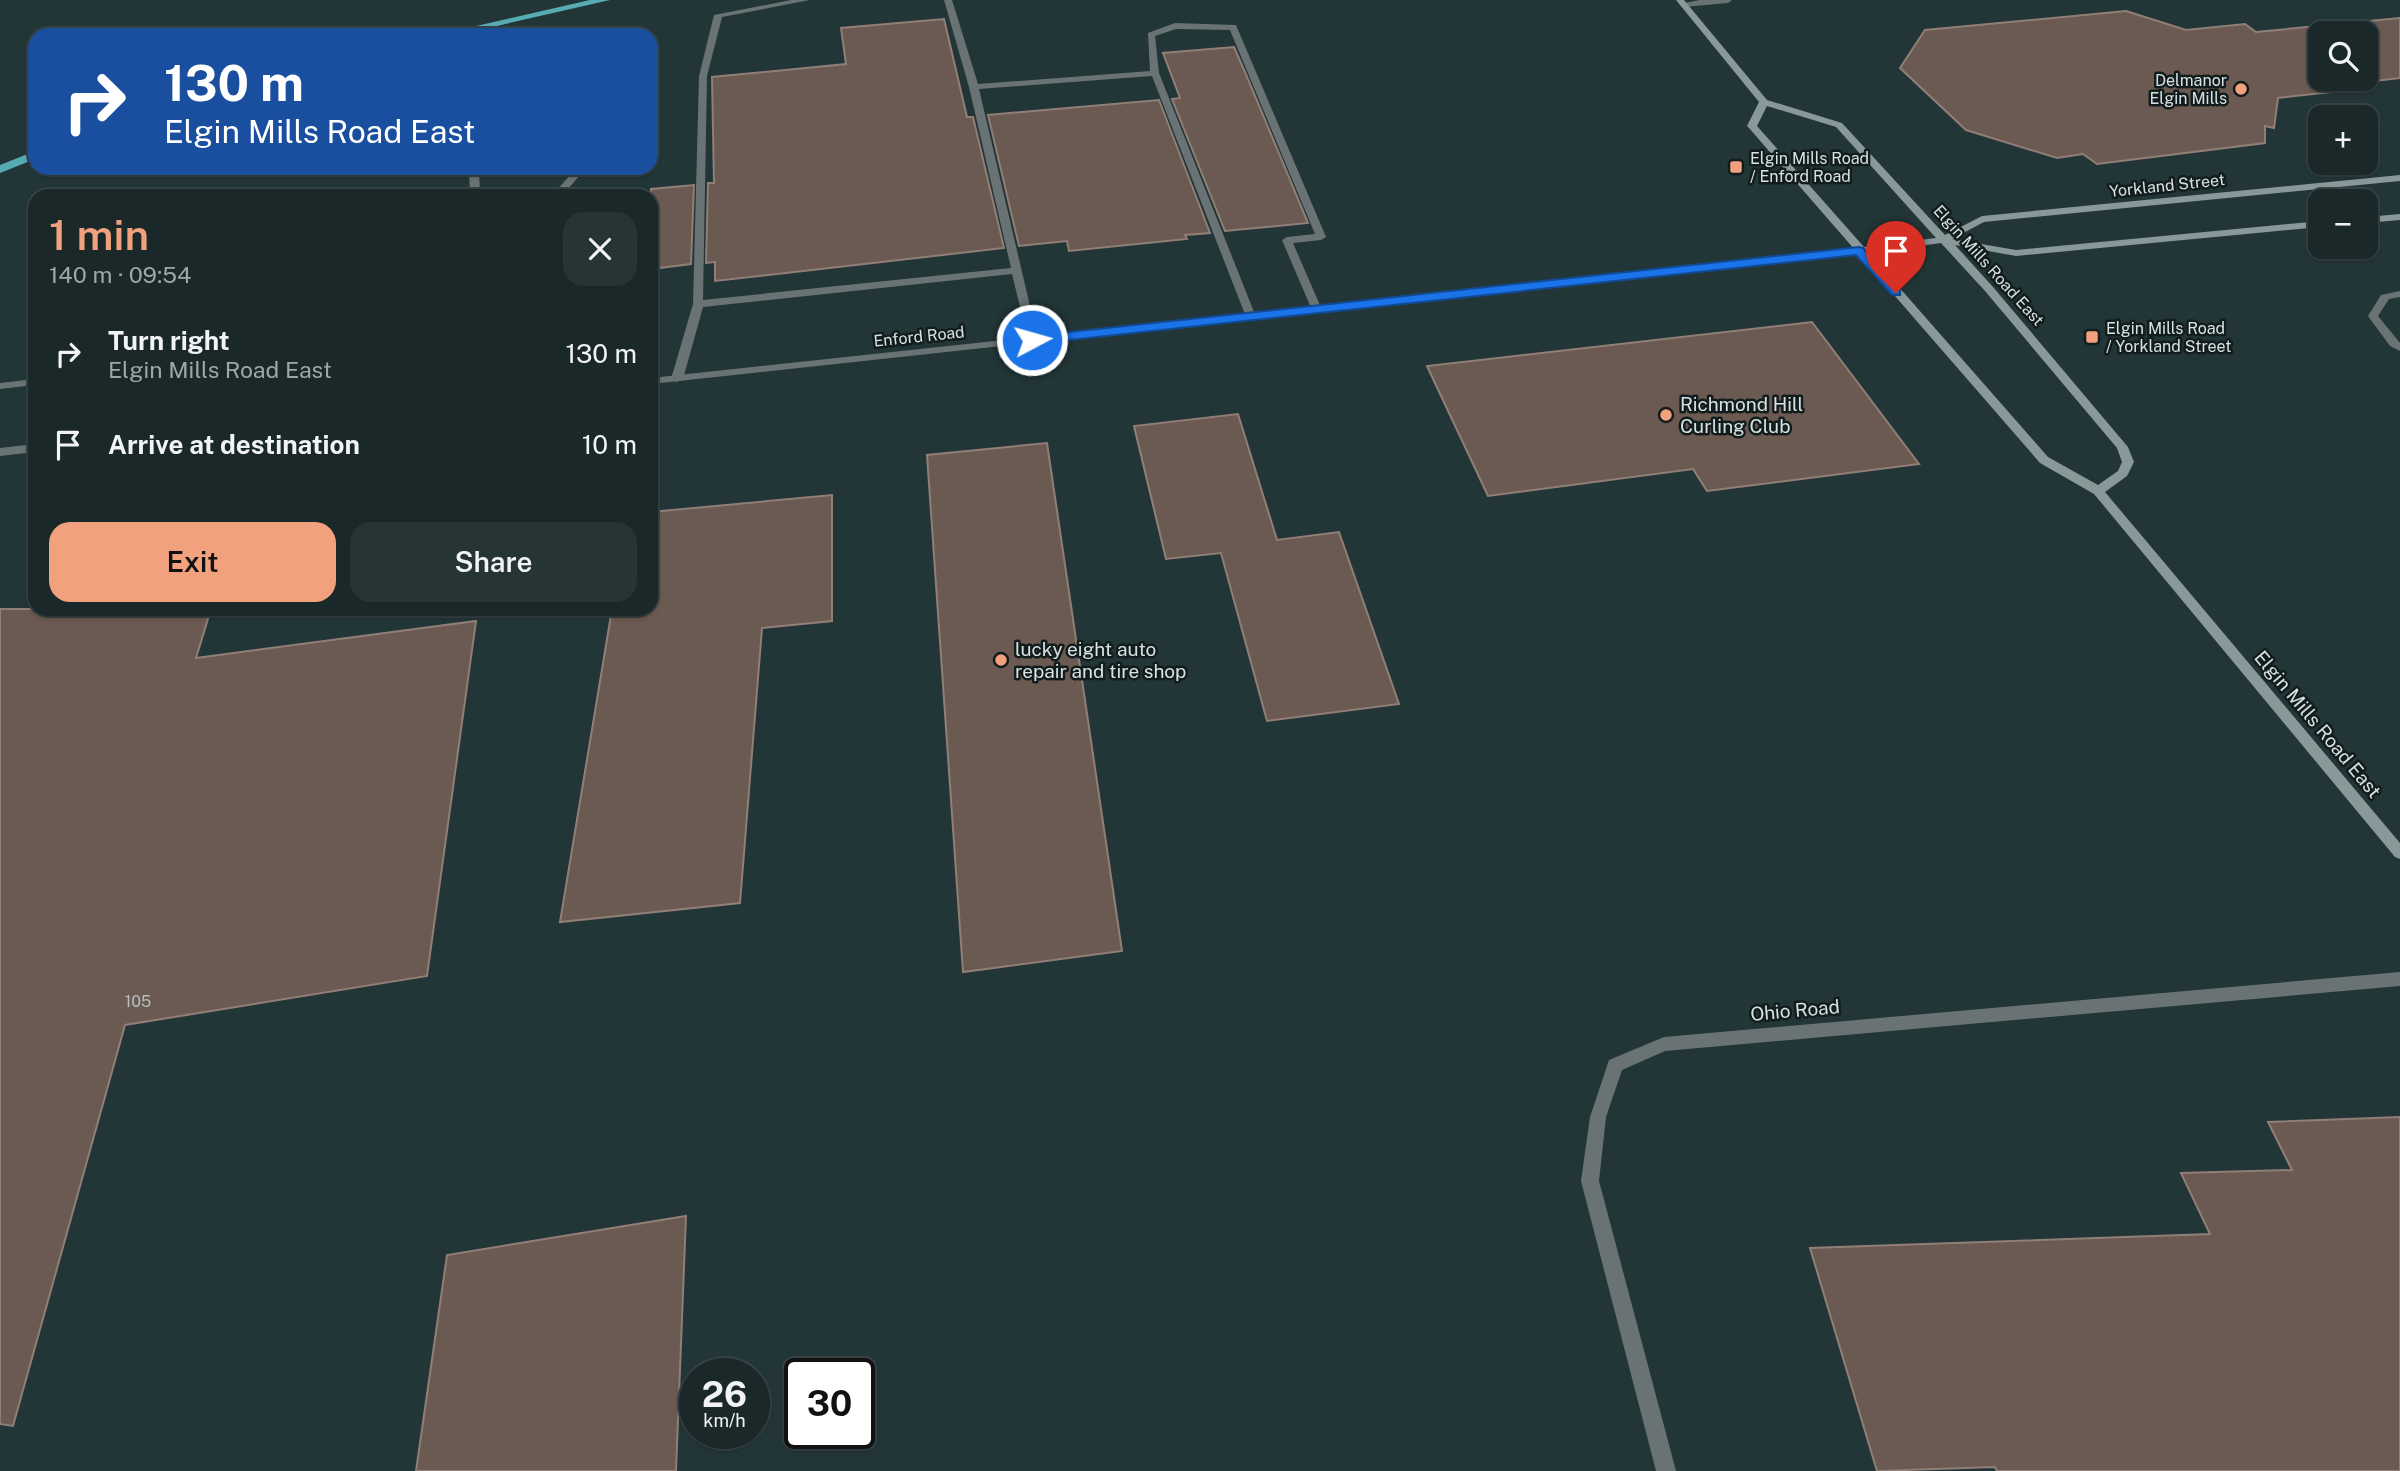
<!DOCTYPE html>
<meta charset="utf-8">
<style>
:root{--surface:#1a282a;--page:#273436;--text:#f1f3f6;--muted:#9fa6a8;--line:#384447;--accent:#f1a17d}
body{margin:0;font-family:"Public Sans",sans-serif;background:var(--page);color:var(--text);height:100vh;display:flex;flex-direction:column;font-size:26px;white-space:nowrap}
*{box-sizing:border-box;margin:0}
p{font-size:23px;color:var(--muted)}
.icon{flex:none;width:38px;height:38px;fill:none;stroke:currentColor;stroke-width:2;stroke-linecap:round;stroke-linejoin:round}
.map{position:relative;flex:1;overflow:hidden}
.drawer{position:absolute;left:28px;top:189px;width:630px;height:427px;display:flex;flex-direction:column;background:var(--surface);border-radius:21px;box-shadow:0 2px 5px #0004,0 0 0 2px var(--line)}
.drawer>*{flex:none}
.banner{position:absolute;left:28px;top:28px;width:630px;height:147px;border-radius:21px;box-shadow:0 2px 5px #0004,0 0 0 2px var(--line);background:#1a4fa0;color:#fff;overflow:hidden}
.fabs{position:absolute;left:2308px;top:21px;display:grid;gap:14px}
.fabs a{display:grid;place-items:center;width:70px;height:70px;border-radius:14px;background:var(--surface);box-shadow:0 2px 5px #0004,0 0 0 2px var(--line);font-size:35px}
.speed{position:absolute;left:679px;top:1358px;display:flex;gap:14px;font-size:35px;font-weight:700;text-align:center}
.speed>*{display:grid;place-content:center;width:91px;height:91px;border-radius:50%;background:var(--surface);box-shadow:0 2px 5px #0004,0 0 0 2px var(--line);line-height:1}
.speed small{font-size:18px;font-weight:400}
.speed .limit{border:4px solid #111;border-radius:10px;background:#fff;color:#111}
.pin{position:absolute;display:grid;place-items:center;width:60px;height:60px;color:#fff;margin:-72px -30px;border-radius:50% 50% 50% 0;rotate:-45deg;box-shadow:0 0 7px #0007}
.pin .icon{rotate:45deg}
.me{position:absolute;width:77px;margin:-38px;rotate:84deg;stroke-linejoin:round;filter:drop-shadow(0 0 5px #0008)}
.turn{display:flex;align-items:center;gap:24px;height:147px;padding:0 21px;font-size:32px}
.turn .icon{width:91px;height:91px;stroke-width:2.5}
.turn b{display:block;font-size:49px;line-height:60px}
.round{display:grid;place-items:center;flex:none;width:74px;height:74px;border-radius:21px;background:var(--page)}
.summary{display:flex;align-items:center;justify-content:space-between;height:119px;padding:0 21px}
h1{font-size:42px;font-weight:600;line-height:52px;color:var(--accent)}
.button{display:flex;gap:14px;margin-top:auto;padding:14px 21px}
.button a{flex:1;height:80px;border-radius:21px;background:var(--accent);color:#111;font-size:28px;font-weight:600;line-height:80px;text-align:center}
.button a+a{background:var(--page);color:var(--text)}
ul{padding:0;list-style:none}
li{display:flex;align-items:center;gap:21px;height:91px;padding:0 21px}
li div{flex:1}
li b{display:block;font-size:26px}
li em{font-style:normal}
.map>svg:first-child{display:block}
</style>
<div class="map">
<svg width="2400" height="1471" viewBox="0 0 2400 1471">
<rect width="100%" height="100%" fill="#223638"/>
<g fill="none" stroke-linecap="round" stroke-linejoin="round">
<path fill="#56acb2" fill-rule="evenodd" d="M590 0H610L457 35H437Z
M35 151V159L0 173V165Z"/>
</g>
<path fill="#6b5a52" stroke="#917e77" stroke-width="2" fill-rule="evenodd" d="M2126 11 2186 30 2245 24 2256 32 2400 18V78L2323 87 2331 92 2278 98 2274 128 2265 126V143L2097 164 2083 154 2057 158 1966 130 1900 68 1925 30ZM2320 33H2366V79H2320Z
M944 19 967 117H973L1004 248 715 281V262L706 263 708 183H714L712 77 846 64 841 28Z
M1234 47 1245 72 1308 223 1225 231 1172 99 1180 98 1163 53Z
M1159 100 1210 233 1185 235 1187 239 1069 251 1067 241 1019 246 988 115Z
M694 185 691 264 651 269V189Z
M1812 322 1919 464 1707 491 1693 469 1488 496 1427 366Z
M1238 414 1277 540 1339 532 1399 704 1267 721 1221 553 1166 559 1134 426Z
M1047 443 1122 951 963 972 927 455Z
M832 495V621L762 628 740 903 560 922 612 609H651V512Z
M0 609H211L196 658 476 621 427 976 125 1025 13 1426 0 1424Z
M2400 1117V1471H1997L1995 1467 1877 1471 1810 1248 2210 1234 2181 1173 2292 1170 2268 1122Z
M686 1216 676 1471H416L447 1255Z"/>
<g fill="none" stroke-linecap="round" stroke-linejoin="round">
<path fill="#6a7374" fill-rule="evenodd" d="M791 0H810L722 17 707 76 703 300 1011 268 969 87 944 0H952L978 84 1150 71 1148 33 1175 23 1236 25 1326 237 1321 240 1293 243 1322 310 1317 313 1312 310 1282 240 1287 237 1315 234 1230 30 1176 29 1155 36 1159 73 1256 317 1255 319 1251 320 1246 317 1152 76 979 89 1038 340 1037 342 1033 343 1028 340 1012 274 703 307 683 379 677 382 673 381 671 379 693 304 699 76 714 15Z
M1700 0H1732L1728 3 1683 7 1679 4Z
M469 168H479L480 196H470Z
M576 168H586L562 196H552Z
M35 379V385L0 389V383Z"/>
<path fill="#6a7374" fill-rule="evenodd" d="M1859 248 1863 249V253L651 384V378Z
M2400 291V297L2389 299 2378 316 2400 343V351L2390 346 2368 316 2381 295Z
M35 444V452L0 456V448Z
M2400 972V986L1665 1051 1622 1070 1606 1117 1599 1181 1676 1471H1656L1581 1181 1590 1117 1609 1060 1664 1037Z"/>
<path fill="#899899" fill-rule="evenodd" d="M1676 0H1684L1767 100 1842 123 1945 235 1982 216 2400 175V181L1984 222 1952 239 2016 250 2320 221V227L2016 256 1955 245 1993 287 2128 447 2134 462 2127 476 2105 492 2400 843V859L2395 857 2094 494 2040 463 1749 128 1747 126 1759 102ZM1767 106 1836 127 1936 238 1864 247 1757 126ZM1941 243 1985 291 2117 448 2122 462 2118 471 2098 485 2048 457 1869 253Z
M2400 214V220L2366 223V217Z"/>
</g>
<path fill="#1a73e8" stroke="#114b97" stroke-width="2" d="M1859 247 1863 248 1900 290V295H1892L1856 255 1032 344 1026 340 1032 336Z"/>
<g fill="#f1a17d" stroke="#131c1c" stroke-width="2.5">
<circle cx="2241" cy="89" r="7"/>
<rect x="1729" y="160" width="14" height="14" rx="3.5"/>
<rect x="2085" y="330" width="14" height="14" rx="3.5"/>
<circle cx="1666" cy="415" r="7"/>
<circle cx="1001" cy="660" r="7"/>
</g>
<g text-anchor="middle" stroke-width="5" stroke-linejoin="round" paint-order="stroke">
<g font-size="16" fill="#d5e1e2" stroke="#131c1c" text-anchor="start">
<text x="2227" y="86" text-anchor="end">Delmanor<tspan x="2227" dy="18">Elgin Mills</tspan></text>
<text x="1750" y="164">Elgin Mills Road<tspan x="1750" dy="18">/ Enford Road</tspan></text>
<text x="2106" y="334">Elgin Mills Road<tspan x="2106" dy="18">/ Yorkland Street</tspan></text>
</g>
<g font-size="16" fill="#d5e1e2" stroke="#131c1c">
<text transform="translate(2167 185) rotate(-6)" y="6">Yorkland Street</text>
<text transform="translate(1989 265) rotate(48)" y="6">Elgin Mills Road East</text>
<text transform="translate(919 336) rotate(-6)" y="6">Enford Road</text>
</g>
<g font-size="16" fill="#babfbe">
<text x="138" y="1007">105</text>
</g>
<g font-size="19" fill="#d5e1e2" stroke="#131c1c" text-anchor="start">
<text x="1680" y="411">Richmond Hill<tspan x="1680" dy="22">Curling Club</tspan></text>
<text x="1015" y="656">lucky eight auto<tspan x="1015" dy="22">repair and tire shop</tspan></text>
</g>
<g font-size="19" fill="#d5e1e2" stroke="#131c1c">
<text transform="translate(2318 724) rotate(50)" y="7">Elgin Mills Road East</text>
<text transform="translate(1795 1010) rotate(-5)" y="7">Ohio Road</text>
</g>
</g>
</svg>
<div class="fabs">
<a><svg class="icon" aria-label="search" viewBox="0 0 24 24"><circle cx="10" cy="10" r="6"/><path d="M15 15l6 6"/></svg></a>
<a>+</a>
<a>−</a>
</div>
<div class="speed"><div>26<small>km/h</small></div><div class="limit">30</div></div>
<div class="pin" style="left:1896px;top:293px;background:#d93025"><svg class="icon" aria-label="arrive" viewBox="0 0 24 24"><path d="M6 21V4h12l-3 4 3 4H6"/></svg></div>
<svg class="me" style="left:1032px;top:340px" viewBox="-20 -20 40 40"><circle r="17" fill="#1a73e8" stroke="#fff" stroke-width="3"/><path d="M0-11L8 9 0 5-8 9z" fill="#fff"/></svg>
<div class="banner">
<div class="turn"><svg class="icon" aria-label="right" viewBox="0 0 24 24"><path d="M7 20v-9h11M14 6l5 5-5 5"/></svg><div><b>130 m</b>Elgin Mills Road East</div></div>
</div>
<section class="drawer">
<div class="summary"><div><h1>1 min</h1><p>140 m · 09:54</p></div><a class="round"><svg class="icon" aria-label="close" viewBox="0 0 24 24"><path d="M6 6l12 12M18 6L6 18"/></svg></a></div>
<ul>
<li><svg class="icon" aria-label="right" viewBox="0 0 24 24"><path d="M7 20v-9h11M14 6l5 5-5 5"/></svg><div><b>Turn right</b><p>Elgin Mills Road East</p></div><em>130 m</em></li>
<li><svg class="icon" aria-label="arrive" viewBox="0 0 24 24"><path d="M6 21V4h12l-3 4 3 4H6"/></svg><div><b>Arrive at destination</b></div><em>10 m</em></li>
</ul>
<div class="button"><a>Exit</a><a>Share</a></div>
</section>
</div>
